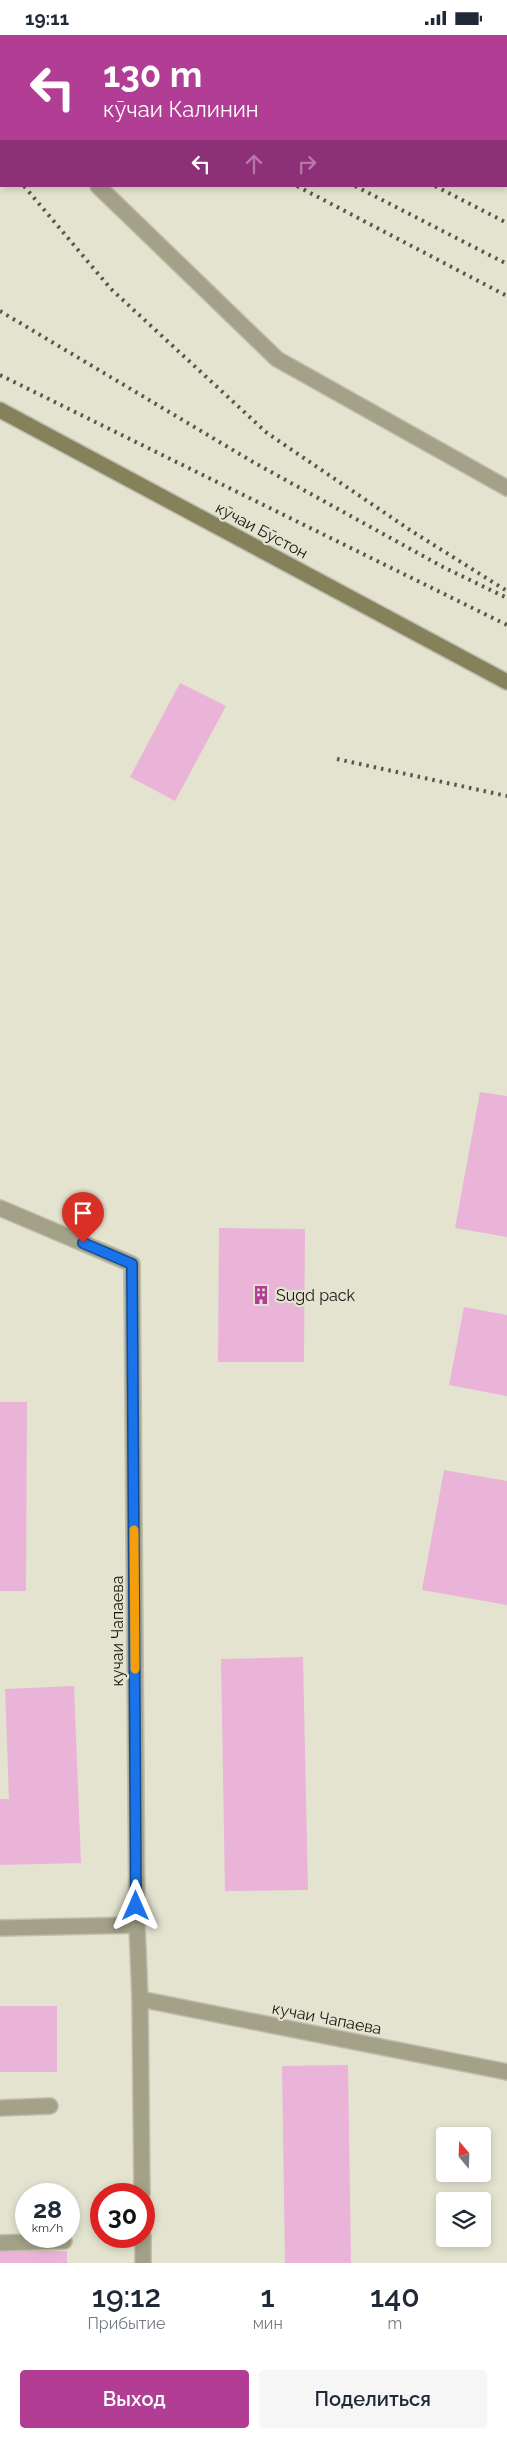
<!DOCTYPE html>
<html lang="ru">
<meta charset="utf-8">
<style>
:root{--surface:#fff;--page:#f6f6f7;--text:#1f2937;--muted:#747a83;--accent:#b13d95}
body{margin:0;font-family:Raleway,sans-serif;background:var(--page);color:var(--text);height:100vh;display:flex;flex-direction:column;font-size:19px;white-space:nowrap}
*{box-sizing:border-box;margin:0}
p{font-size:16px;color:var(--muted)}
.icon{flex:none;width:28px;height:28px;fill:none;stroke:currentColor;stroke-width:2;stroke-linecap:round;stroke-linejoin:round}
.map{position:relative;height:2228px;overflow:hidden}
.panel{display:flex;flex-direction:column;background:var(--surface);flex:1}
.panel>*{flex:none}
.hud{position:absolute;left:0px;top:0px;width:508px;height:152px;box-shadow:0 2px 8px #0003;background:#b13d95;color:#fff;overflow:hidden}
.needle{width:32px;rotate:341deg}
.buttons{position:absolute;left:436px;top:2092px;display:grid;gap:10px}
.buttons a{display:grid;place-items:center;width:55px;height:55px;border-radius:5px;background:var(--surface);box-shadow:0 2px 8px #0003;font-size:25px}
.speed{position:absolute;left:15px;top:2148px;display:flex;gap:10px;font-size:25px;font-weight:700;text-align:center}
.speed>*{display:grid;place-content:center;width:65px;height:65px;border-radius:50%;background:var(--surface);box-shadow:0 2px 8px #0003;line-height:1}
.speed small{font-size:12px;font-weight:400}
.speed .limit{border:8px solid #d22;background:#fff;color:#111}
.pin{position:absolute;display:grid;place-items:center;width:42px;height:42px;color:#fff;margin:-51px -21px;border-radius:50% 50% 50% 0;rotate:-45deg;box-shadow:0 0 5px #0007}
.pin .icon{rotate:45deg}
.me{position:absolute;width:55px;margin:-28px;rotate:0deg;stroke-linejoin:round;filter:drop-shadow(0 0 4px #0008)}
.turn{display:flex;align-items:center;gap:18px;height:105px;padding:0 20px;font-size:22px}
.turn .icon{width:65px;height:65px;stroke-width:2.5}
.turn b{display:block;font-size:35px;line-height:42px}
.lanes{display:flex;align-items:center;height:48px;padding:0 20px;background:#0003;justify-content:center;gap:25px;direction:ltr}
.lanes .off{opacity:.35}
.eta{display:flex;justify-content:space-evenly;align-items:center;height:85px;text-align:center}
.eta b{font-size:30px;font-weight:600;line-height:35px}
.cta{display:flex;gap:10px;margin-top:auto;padding:10px 20px}
.cta a{flex:1;height:58px;border-radius:5px;background:var(--accent);color:#fff;font-size:20px;font-weight:600;line-height:58px;text-align:center}
.cta a+a{background:var(--page);color:var(--text)}
.status{display:flex;justify-content:space-between;align-items:center;height:35px;padding:0 25px;background:var(--surface);direction:ltr}
.status svg{height:14px;fill:currentColor}
.map>svg:first-child{display:block}
</style>
<div class="status"><b>19:11</b><svg viewBox="0 0 49 12"><path d="M0 12V9h3v3zM5 12V6h3v6zM10 12V3h3v9zM15 12V0h3v12zM26 1h20v11H26zM47 4h2v5h-2z"/></svg></div>
<div class="map">
<svg width="507" height="2228" viewBox="0 0 507 2228">
<rect width="100%" height="100%" fill="#e4e3d0"/>
<path fill="#eab4d9" d="M180 648 226 671 175 766 130 742Z
M480 1057 507 1061V1202L455 1193Z
M219 1193 305 1194 304 1327H218Z
M464 1272 507 1280V1361L449 1350Z
M0 1367H27L26 1556H0Z
M444 1435 507 1446V1570L422 1555Z
M303 1622 308 1855 225 1856 221 1624Z
M74 1651 81 1828 0 1830V1764H9L5 1654Z
M0 1971H57V2037H0Z
M348 2030 351 2228H285L282 2031Z
M0 2216H67V2228H0Z"/>
<g fill="none" stroke-linecap="round" stroke-linejoin="round">
<g stroke="#bfbead" stroke-width="18">
<path id="lane" d="M459 0 462 1
M506 24H507
M0 25 1 27
M98 151 277 324 507 453
M140 1964 507 2037
M0 2073 50 2071
M0 2208 64 2206"/>
</g>
<g stroke="#bfbead" stroke-width="18">
<path id="street" d="M0 1173 132 1229 137 1890 140 1964 142 2159
M0 1893 137 1890
M143 2201V2228"/>
</g>
<g stroke="#bfbead" stroke-width="18">
<path id="secondary" d="M0 375 507 647"/>
</g>
<use href="#lane" stroke="#a3a187" stroke-width="15"/>
<use href="#street" stroke="#a3a187" stroke-width="15"/>
<use href="#secondary" stroke="#85815b" stroke-width="15"/>
<path stroke="#58574d" stroke-width="4" stroke-dasharray="2.5 5" stroke-linecap="butt" d="M0 122 1 124
M24 151 111 254 267 398 410 495 507 556
M297 151 507 261
M355 151 507 229
M435 151 507 188
M0 276 253 427 443 532 505 562
M0 340 507 590
M337 724 507 761"/>
</g>
<g fill="none" stroke-linecap="round" stroke-linejoin="round">
<g stroke="#114b97" stroke-width="12">
<path id="route" d="M83 1208 132 1229 136 1871"/>
</g>
<use href="#route" stroke="#1a73e8" stroke-width="9"/>
<path stroke="#f59e0b" stroke-width="9" d="M134 1495 135 1634"/>
</g>
<defs>
<g id="building-bare" transform="scale(1.5)"><path d="M-4-6H4V6H1V3H-1V6H-4ZM-2.5-4.3h1.7v1.8h-1.7ZM.8-4.3h1.7v1.8H.8ZM-2.5-1h1.7V.8h-1.7ZM.8-1h1.7V.8H.8Z" fill="#b13d95" stroke="#e4e3d0" stroke-width="2.5" paint-order="stroke"/></g>
</defs>
<g fill-rule="evenodd">
<use href="#building-bare" x="261" y="1260"/>
</g>
<g text-anchor="middle" stroke-width="4.5" stroke-linejoin="round" paint-order="stroke">
<g font-size="16" fill="#16150f" stroke="#e4e3d0">
<text transform="translate(262 495) rotate(28)" y="6">кӯчаи Бӯстон</text>
<text transform="translate(117 1596) rotate(-90)" y="6">кучаи Чапаева</text>
<text transform="translate(327 1983) rotate(11)" y="6">кучаи Чапаева</text>
</g>
<g font-size="16" fill="#16150f" stroke="#e4e3d0" text-anchor="start">
<text x="276" y="1266">Sugd pack</text>
</g>
</g>
</svg>
<div class="buttons">
<a><svg class="needle" viewBox="-14 -14 28 28"><path d="M0-13l5 13h-10z" fill="#e53935"/><path d="M0 13l5-13h-10z" fill="#747a83"/></svg></a>
<a><svg class="icon" aria-label="layers" viewBox="0 0 24 24"><path d="M12 4l9 5-9 5-9-5zM3 14l9 5 9-5"/></svg></a>
</div>
<div class="speed"><div>28<small>km/h</small></div><div class="limit">30</div></div>
<div class="pin" style="left:83px;top:1208px;background:#d93025"><svg class="icon" aria-label="arrive" viewBox="0 0 24 24"><path d="M6 21V4h12l-3 4 3 4H6"/></svg></div>
<svg class="me" style="left:136px;top:1871px" viewBox="-20 -20 40 40"><path d="M0-17L14 15 0 8-14 15z" fill="#1a73e8" stroke="#fff" stroke-width="4"/></svg>
<div class="hud">
<div class="turn"><svg class="icon" aria-label="left" viewBox="0 0 24 24"><path d="M17 20v-9H6M10 6l-5 5 5 5"/></svg><div><b>130 m</b>кӯчаи Калинин</div></div>
<div class="lanes"><svg class="icon" aria-label="left" viewBox="0 0 24 24"><path d="M17 20v-9H6M10 6l-5 5 5 5"/></svg><svg class="icon off" aria-label="ahead" viewBox="0 0 24 24"><path d="M12 20V5M6 11l6-6 6 6"/></svg><svg class="icon off" aria-label="right" viewBox="0 0 24 24"><path d="M7 20v-9h11M14 6l5 5-5 5"/></svg></div>
</div>
</div>
<section class="panel">
<div class="eta">
<div><b>19:12</b><p>Прибытие</p></div>
<div><b>1</b><p>мин</p></div>
<div><b>140</b><p>m</p></div>
</div>
<div class="cta"><a>Выход</a><a>Поделиться</a></div>
</section>
